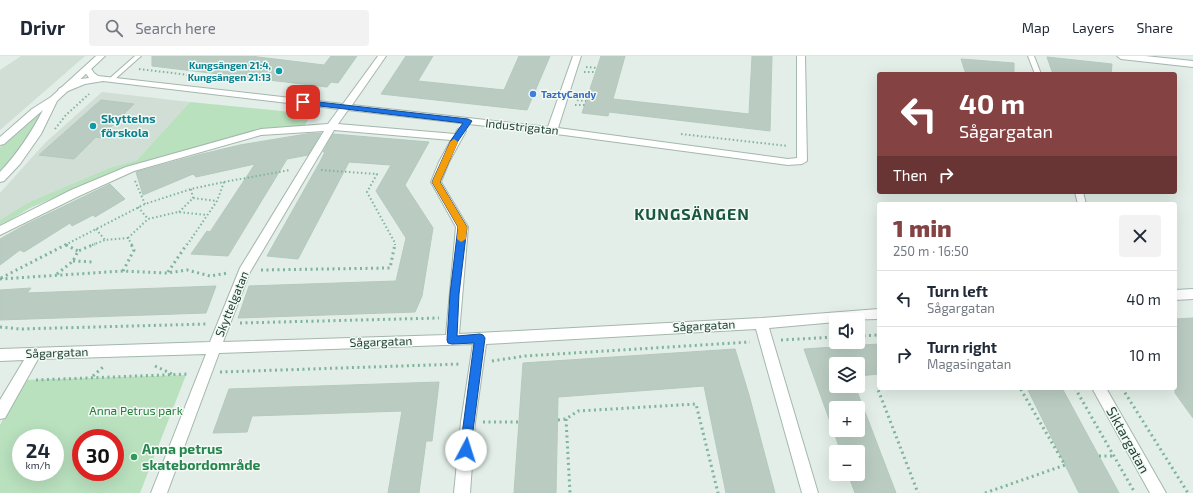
<!DOCTYPE html>
<meta charset="utf-8">
<style>
:root{--surface:#fff;--page:#f2f2f3;--text:#1f2937;--muted:#747a83;--line:#e0e1e3;--accent:#844242}
body{margin:0;font-family:"Exo 2",sans-serif;background:var(--page);color:var(--text);height:100vh;display:flex;flex-direction:column;font-size:15px;white-space:nowrap}
*{box-sizing:border-box;margin:0}
p{font-size:13px;color:var(--muted)}
.icon{flex:none;width:22px;height:22px;fill:none;stroke:currentColor;stroke-width:2;stroke-linecap:round;stroke-linejoin:round}
.map{position:relative;flex:1;overflow:hidden}
.drawer{position:absolute;left:877px;top:146px;width:300px;height:188px;display:flex;flex-direction:column;background:var(--surface);border-radius:4px;box-shadow:0 4px 16px #0002}
.drawer>*{flex:none}
.guide{position:absolute;left:877px;top:16px;width:300px;height:122px;border-radius:4px;box-shadow:0 4px 16px #0002;background:#844242;color:#fff;overflow:hidden}
.fabs{position:absolute;left:829px;top:257px;display:grid;gap:8px}
.fabs a{display:grid;place-items:center;width:36px;height:36px;border-radius:4px;background:var(--surface);box-shadow:0 4px 16px #0002;font-size:20px}
.speed{position:absolute;left:12px;top:373px;display:flex;gap:8px;font-size:20px;font-weight:700;text-align:center}
.speed>*{display:grid;place-content:center;width:52px;height:52px;border-radius:50%;background:var(--surface);box-shadow:0 4px 16px #0002;line-height:1}
.speed small{font-size:10px;font-weight:400}
.speed .limit{border:6px solid #d22;background:#fff;color:#111}
.pin{position:absolute;display:grid;place-items:center;width:34px;height:34px;color:#fff;margin:-17px;border-radius:8px;box-shadow:0 2px 6px #0006}
.me{position:absolute;width:44px;margin:-22px;rotate:5deg;stroke-linejoin:round;filter:drop-shadow(0 0 3px #0008)}
.turn{display:flex;align-items:center;gap:14px;height:84px;padding:0 16px;font-size:18px}
.turn .icon{width:52px;height:52px;stroke-width:2.5}
.turn b{display:block;font-size:28px;line-height:34px}
.then{display:flex;align-items:center;height:38px;padding:0 16px;background:#0003;gap:8px;font-size:15px}
.round{display:grid;place-items:center;flex:none;width:42px;height:42px;border-radius:4px;background:var(--page)}
.summary{display:flex;align-items:center;justify-content:space-between;height:68px;padding:0 16px}
h1{font-size:24px;font-weight:800;line-height:30px;color:var(--accent)}
ul{padding:0;list-style:none}
li{display:flex;align-items:center;gap:12px;height:56px;padding:0 16px;border-top:1px solid var(--line)}
li div{flex:1}
li b{display:block;font-size:15px}
li em{font-style:normal}
header{display:flex;align-items:center;gap:24px;box-sizing:border-box;height:56px;padding:0 20px;background:var(--surface);border-bottom:1px solid var(--line)}
header strong{font-size:19px}
nav{display:flex;gap:22px;margin-inline-start:auto;font-size:14px}
.search{width:280px;height:36px;background:var(--page);display:flex;align-items:center;gap:10px;box-sizing:border-box;padding:0 14px;border-radius:4px;color:var(--muted);font-size:15px}
.map>svg:first-child{display:block}
</style>
<header>
<strong>Drivr</strong>
<div class="search"><svg class="icon" aria-label="search" viewBox="0 0 24 24"><circle cx="10" cy="10" r="6"/><path d="M15 15l6 6"/></svg>Search here</div>
<nav><a>Map</a><a>Layers</a><a>Share</a></nav>
</header>
<div class="map">
<svg width="1193" height="437" viewBox="0 0 1193 437">
<rect width="100%" height="100%" fill="#e2eee7"/>
<path fill="#d0ded6" d="M21 0H85L0 74V14Z
M102 36 190 46 137 104 109 112 27 147 0 164V137L45 87Z"/>
<path fill="#b9e1be" fill-rule="evenodd" d="M190 46 312 58 301 75 225 84 111 117 30 152 0 170V164L27 147 109 112 137 104Z
M36 59H40L12 107 0 119V91Z
M186 319 140 437H0V369L24 324ZM21 382H55V416H21ZM81 382H115V416H81Z"/>
<path fill="#baccc2" stroke="#b4c9bd" fill-rule="evenodd" d="M152 0H250L324 9 331 0H357L338 27 331 26 327 31 152 10Z
M406 0H433L418 25 504 34 519 0H550L527 54 381 38Z
M601 0H625L613 43 749 58 752 0H772L770 75 609 56 608 60 582 57Z
M1047 1 1112 8 1111 18H1053Z
M961 3 1014 7V18H966Z
M101 44 134 48 100 82 96 81 74 103 39 99Z
M321 77 308 99 287 103 228 200 191 198 207 175 210 176 255 108 196 121 193 118 143 139 136 116 198 99 240 89 306 78Z
M333 78 429 86 405 129 433 172 422 240 415 256 238 262 249 230 396 225 406 182 376 135 391 109 349 106 298 203 267 200 321 104 325 96H323Z
M110 128 125 143 95 161 93 159 72 170 70 167 24 196 20 194 0 209V183L25 169Z
M216 230 206 257 0 264V234L31 232 27 237Z
M1193 262V362L1175 337V263Z
M879 288V318L858 320V308H836V330H855L896 437H855L848 418H858V396H841L804 293ZM836 352H858V374H836Z
M735 293 749 339 775 437H726L704 330 558 341 556 437H514L523 307Z
M439 326 432 385H426L419 437H388L402 355 252 360 247 376 213 377 229 333Z
M1027 332H1062L1119 437H1079Z"/>
<g fill="none" stroke-linecap="round" stroke-linejoin="round">
<g stroke="#a4b7ad" stroke-width="2">
<path id="service" d="M135 0H141L114 24H110V22Z
M1028 0H1034L1041 18H1035Z
M1075 136H1083L1086 148H1078Z"/>
</g>
<g stroke="#a4b7ad" stroke-width="2">
<path id="minor" d="M378 0H386L352 49 548 71 573 0H581L558 72 788 103 797 102V0H805L807 105 802 108 788 109 564 79 348 54 338 68 455 78 458 73 461 72 466 75 449 106 441 126 468 171 459 278 761 262 879 253V263L836 264V266L769 272 818 437H802L756 273 486 288 475 366 470 437H454L461 366 473 288 219 297 167 437H151L206 298 38 303 5 362 0 363V344L24 304 0 305V293L210 286 240 212 324 75 261 79 134 115 79 140 0 179V170L71 134 126 111 261 73 328 68 339 53 103 25 85 28 63 37 58 34 60 32 80 23 89 22 83 13 87 10 90 11 94 17 98 20 343 48ZM334 74 451 84 439 106 431 126 456 171 446 279 223 286 250 216Z
M1193 233V243L1175 244V234Z
M1092 332H1106L1166 437H1150Z"/>
</g>
<g stroke="#a4b7ad" stroke-width="2">
<path id="tertiary" d="M96 0H105L57 45 41 78 20 108 4 125 0 126V116C18 97 31 77 43 54L4 88 0 89V81L32 53 51 41Z
M1117 0H1145L1193 5V11L1121 3Z"/>
</g>
<path stroke="#7fb59c" stroke-width="2" stroke-dasharray="1.5 2.5" stroke-linecap="butt" d="M586 11 597 12
M139 13 239 25
M584 16H596
M577 44 586 45
M575 49H585
M55 73 66 59 89 38
M681 78 788 90
M321 114 377 118 367 136 395 187V189
M135 125 145 148
M224 126 290 114
M191 133 193 142
M138 151 148 163
M179 156 193 142 217 145
M96 173 105 184 128 182
M65 189 145 148 191 133 224 126 217 145 187 189
M92 189 105 184
M132 189 128 182 148 163 178 156 207 159"/>
<path stroke="#7fb59c" stroke-width="3" stroke-dasharray="2 3.5" stroke-linecap="butt" d="M66 189 78 195
M73 205 94 206
M261 214 390 212 395 188
M123 215 134 194 131 188
M168 216 187 188
M57 218 73 205 78 195 95 188
M1 222 67 188
M0 223 123 215 167 217 187 214 210 220 228 217
M240 267 439 262
M0 271 20 273 207 268
M858 280 879 279
M781 284 836 281
M492 305 525 300 750 286
M155 310 172 318
M220 316 461 308
M93 320 103 311
M36 324 189 318
M879 331H877L918 437
M1075 332 1135 437
M1122 332 1188 437
M566 363 570 437
M558 364 566 363 578 355 696 348 718 437
M483 366H519
M1099 400H1114
M985 437 1065 409 1020 332"/>
<use href="#service" fill="#fff" fill-rule="evenodd"/>
<use href="#minor" fill="#fff" fill-rule="evenodd"/>
<use href="#tertiary" fill="#fff" fill-rule="evenodd"/>
</g>
<path fill="#1a73e8" stroke="#114b97" d="M301 44 468 63 472 65 458 85 440 126 467 171 459 238 457 280 480 278 483 279 485 282 470 398 466 399 462 398 460 394 474 287 452 288 448 287 447 284 450 238 458 171 432 126 451 84 463 67 303 48 300 46Z"/>
<path fill="#f59e0b" d="M454 83 458 86 440 126 467 171 466 183 461 186 457 183 458 171 432 126 450 86Z"/>
<g fill="#0f9aa8" stroke="#f3faf6" stroke-width="1.5">
<circle cx="279" cy="15" r="4"/>
<circle cx="93" cy="70" r="4"/>
</g>
<circle fill="#3f7fe0" stroke="#f3faf6" stroke-width="1.5" cx="533" cy="38" r="4"/>
<circle fill="#2e9e5b" stroke="#f3faf6" stroke-width="1.5" cx="134" cy="401" r="4"/>
<g text-anchor="middle" stroke-width="3" stroke-linejoin="round" paint-order="stroke">
<g font-size="10" font-weight="bold" fill="#0d838f" stroke="#f3faf6" text-anchor="end">
<text x="271" y="13">Kungsängen 21:4,<tspan x="271" dy="12">Kungsängen 21:13</tspan></text>
</g>
<g font-size="10" font-weight="bold" fill="#366cbe" stroke="#f3faf6" text-anchor="start">
<text x="541" y="42">TaztyCandy</text>
</g>
<g font-size="12" font-weight="bold" fill="#0d838f" stroke="#f3faf6" text-anchor="start">
<text x="101" y="67">Skyttelns<tspan x="101" dy="14">förskola</tspan></text>
</g>
<g font-size="12" fill="#204233" stroke="#f3faf6">
<text transform="translate(522 71) rotate(6)" y="4">Industrigatan</text>
<text transform="translate(232 248) rotate(-68)" y="4">Skyttelgatan</text>
<text transform="translate(704 270) rotate(-3)" y="4">Sågargatan</text>
<text transform="translate(381 286) rotate(-2)" y="4">Sågargatan</text>
<text transform="translate(57 297) rotate(-2)" y="4">Sågargatan</text>
</g>
<g font-size="12" fill="#257d3a" stroke="#f3faf6">
<text x="136" y="359">Anna Petrus park</text>
</g>
<g font-size="14" fill="#204233" stroke="#f3faf6">
<text transform="translate(1128 384) rotate(61)" y="5">Siktargatan</text>
</g>
<g font-size="14" font-weight="bold" fill="#27864d" stroke="#f3faf6" text-anchor="start">
<text x="142" y="398">Anna petrus<tspan x="142" dy="16">skatebordområde</tspan></text>
</g>
<g font-size="16" font-weight="bold" letter-spacing="1" fill="#19563e" stroke="#f3faf6">
<text x="692" y="164">KUNGSÄNGEN</text>
</g>
</g>
</svg>
<div class="fabs">
<a><svg class="icon" aria-label="sound" viewBox="0 0 24 24"><path d="M4 9h4l5-4v14l-5-4H4zM17 9q2 3 0 6"/></svg></a>
<a><svg class="icon" aria-label="layers" viewBox="0 0 24 24"><path d="M12 4l9 5-9 5-9-5zM3 14l9 5 9-5"/></svg></a>
<a>+</a>
<a>−</a>
</div>
<div class="speed"><div>24<small>km/h</small></div><div class="limit">30</div></div>
<div class="pin" style="left:303px;top:46px;background:#d93025"><svg class="icon" aria-label="arrive" viewBox="0 0 24 24"><path d="M6 21V4h12l-3 4 3 4H6"/></svg></div>
<svg class="me" style="left:466px;top:394px" viewBox="-20 -20 40 40"><circle r="19" fill="#fff"/><path d="M0-13L10 11 0 6-10 11z" fill="#1a73e8"/></svg>
<div class="guide">
<div class="turn"><svg class="icon" aria-label="left" viewBox="0 0 24 24"><path d="M17 20v-9H6M10 6l-5 5 5 5"/></svg><div><b>40 m</b>Sågargatan</div></div>
<div class="then">Then<svg class="icon" aria-label="right" viewBox="0 0 24 24"><path d="M7 20v-9h11M14 6l5 5-5 5"/></svg></div>
</div>
<section class="drawer">
<div class="summary"><div><h1>1 min</h1><p>250 m · 16:50</p></div><a class="round"><svg class="icon" aria-label="close" viewBox="0 0 24 24"><path d="M6 6l12 12M18 6L6 18"/></svg></a></div>
<ul>
<li><svg class="icon" aria-label="left" viewBox="0 0 24 24"><path d="M17 20v-9H6M10 6l-5 5 5 5"/></svg><div><b>Turn left</b><p>Sågargatan</p></div><em>40 m</em></li>
<li><svg class="icon" aria-label="right" viewBox="0 0 24 24"><path d="M7 20v-9h11M14 6l5 5-5 5"/></svg><div><b>Turn right</b><p>Magasingatan</p></div><em>10 m</em></li>
</ul>
</section>
</div>
